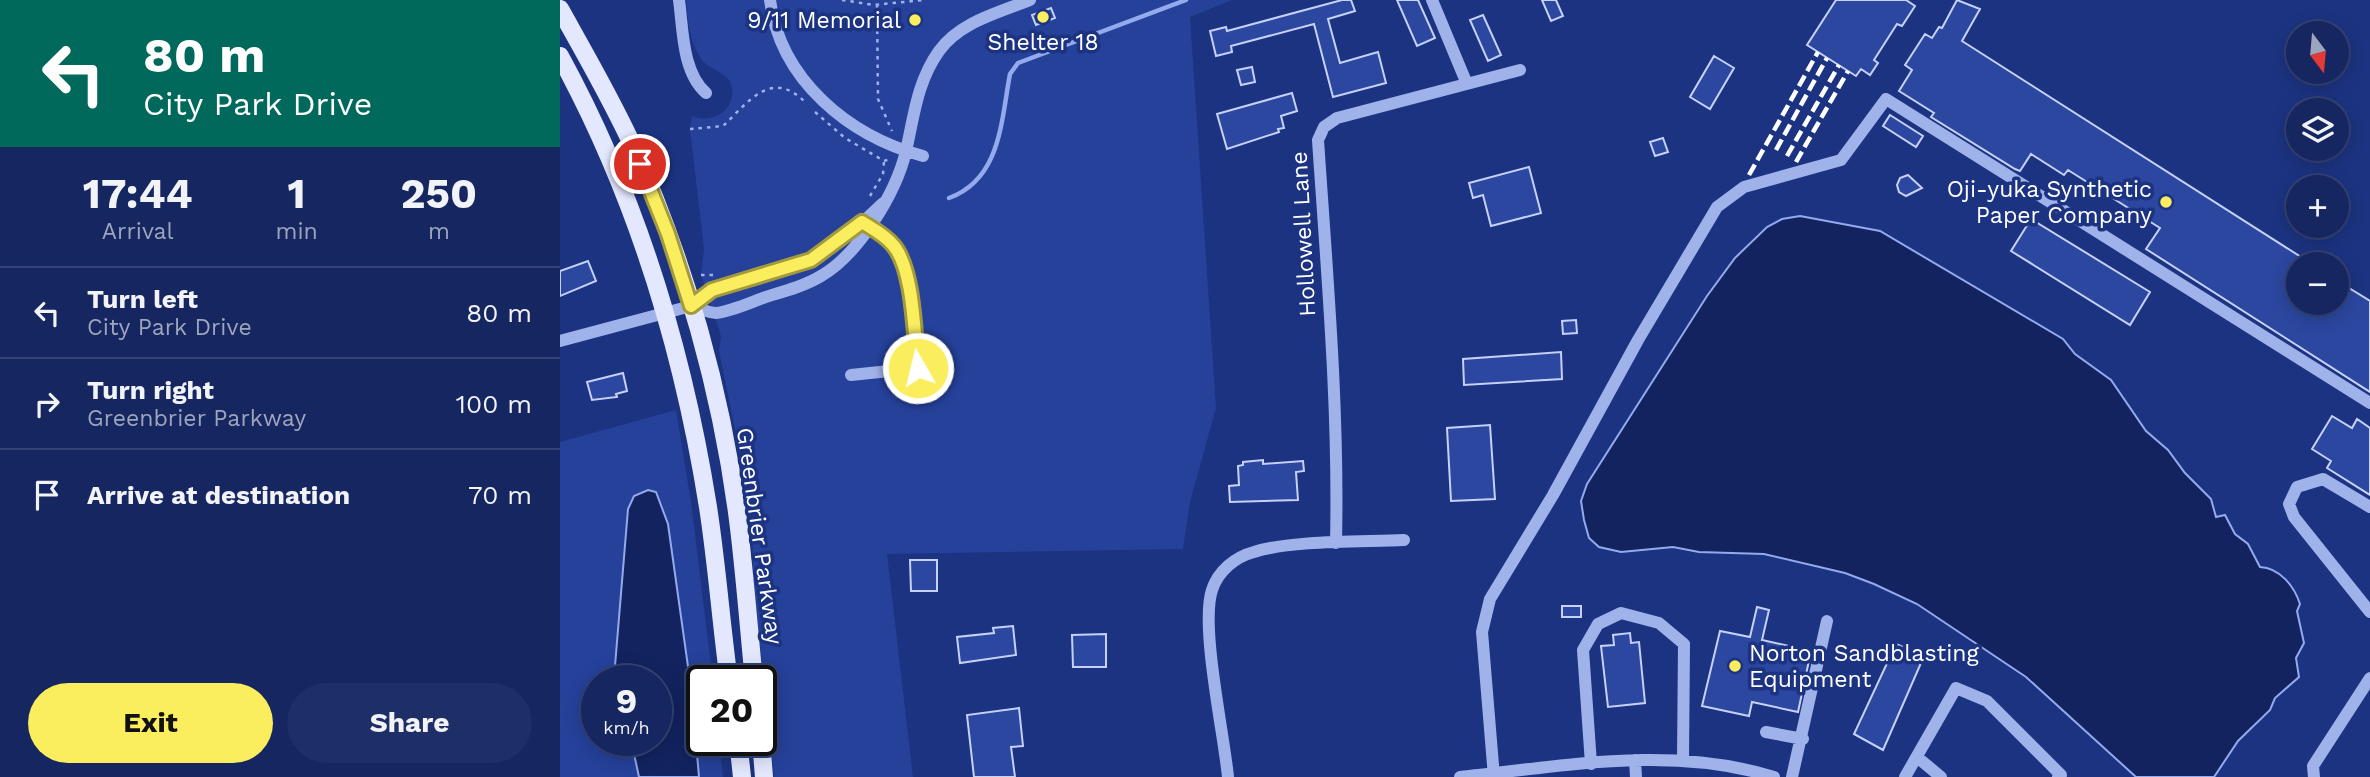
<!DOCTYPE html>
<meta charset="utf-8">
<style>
:root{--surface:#152661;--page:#1e2e67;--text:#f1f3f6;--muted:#9da5bd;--line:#344376;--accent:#faed5e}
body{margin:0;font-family:"Work Sans",sans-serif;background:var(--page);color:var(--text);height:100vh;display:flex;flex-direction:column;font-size:26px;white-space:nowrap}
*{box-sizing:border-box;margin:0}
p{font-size:23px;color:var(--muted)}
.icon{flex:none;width:38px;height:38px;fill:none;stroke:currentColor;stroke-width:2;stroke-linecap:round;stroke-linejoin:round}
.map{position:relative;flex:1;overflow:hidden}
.panel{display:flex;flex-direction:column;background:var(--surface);width:560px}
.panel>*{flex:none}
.top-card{background:#00695c;color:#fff;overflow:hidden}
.needle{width:46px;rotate:164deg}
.fabs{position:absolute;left:1726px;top:21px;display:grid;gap:14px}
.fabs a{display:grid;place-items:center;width:63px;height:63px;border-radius:50%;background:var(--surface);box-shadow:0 4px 18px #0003,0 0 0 2px var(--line);font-size:35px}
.speed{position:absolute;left:21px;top:665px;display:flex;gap:14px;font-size:35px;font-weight:700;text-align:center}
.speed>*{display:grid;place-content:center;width:91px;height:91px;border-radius:50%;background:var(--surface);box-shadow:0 4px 18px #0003,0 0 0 2px var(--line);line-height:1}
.speed small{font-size:18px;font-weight:400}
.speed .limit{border:4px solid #111;border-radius:10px;background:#fff;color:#111}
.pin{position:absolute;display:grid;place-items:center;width:60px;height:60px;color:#fff;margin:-30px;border:4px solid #fff;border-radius:50%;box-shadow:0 2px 7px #0007}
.me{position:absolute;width:77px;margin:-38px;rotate:352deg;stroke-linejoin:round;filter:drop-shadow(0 0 5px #0008)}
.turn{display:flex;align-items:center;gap:24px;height:147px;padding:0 28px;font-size:32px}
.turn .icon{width:91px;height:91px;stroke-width:2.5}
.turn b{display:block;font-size:49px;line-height:60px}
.eta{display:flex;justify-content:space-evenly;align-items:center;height:119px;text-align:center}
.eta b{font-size:42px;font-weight:700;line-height:49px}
.button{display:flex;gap:14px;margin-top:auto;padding:14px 28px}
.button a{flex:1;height:80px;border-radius:42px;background:var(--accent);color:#111;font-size:28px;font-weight:700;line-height:80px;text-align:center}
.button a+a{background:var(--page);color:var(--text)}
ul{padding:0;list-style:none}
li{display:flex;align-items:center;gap:21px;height:91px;padding:0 28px;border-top:2px solid var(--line)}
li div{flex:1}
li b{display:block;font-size:26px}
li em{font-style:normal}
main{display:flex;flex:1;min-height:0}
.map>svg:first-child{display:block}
</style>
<main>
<section class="panel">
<div class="top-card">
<div class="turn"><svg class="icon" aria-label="left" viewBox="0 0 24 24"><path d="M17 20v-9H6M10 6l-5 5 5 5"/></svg><div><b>80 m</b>City Park Drive</div></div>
</div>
<div class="eta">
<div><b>17:44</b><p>Arrival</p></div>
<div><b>1</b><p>min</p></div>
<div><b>250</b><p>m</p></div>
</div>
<ul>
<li><svg class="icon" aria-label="left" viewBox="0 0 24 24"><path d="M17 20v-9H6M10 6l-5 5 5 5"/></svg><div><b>Turn left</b><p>City Park Drive</p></div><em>80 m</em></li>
<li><svg class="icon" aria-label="right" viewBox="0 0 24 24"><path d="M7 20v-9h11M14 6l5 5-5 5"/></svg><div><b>Turn right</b><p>Greenbrier Parkway</p></div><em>100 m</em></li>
<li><svg class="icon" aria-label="arrive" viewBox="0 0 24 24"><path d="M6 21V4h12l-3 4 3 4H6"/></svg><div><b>Arrive at destination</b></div><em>70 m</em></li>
</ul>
<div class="button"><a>Exit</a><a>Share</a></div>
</section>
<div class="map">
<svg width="1810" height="777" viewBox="0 0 1810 777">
<rect width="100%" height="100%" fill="#1c3381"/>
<path fill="#25419a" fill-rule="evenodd" d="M126 0H672L630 17 656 408 630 502 623 549 327 554 353 777H214L193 578 192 511 159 351 161 336 141 275 144 249 130 129 132 116C151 124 175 112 172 88 170 72 149 70 141 59 129 41 128 20 126 0Z
M116 410 131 502 153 681H142V740H159L163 777H0V442ZM37 681H96V740H37Z"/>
<path fill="#12235f" stroke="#93aaec" stroke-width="2" d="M1240 216 1320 231 1503 339 1515 354 1551 380 1586 431 1608 450 1625 473 1651 499 1656 517 1665 515 1675 534 1688 544 1700 567C1720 568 1734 586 1740 604L1737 611 1744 643 1736 658 1739 677 1715 698 1710 710 1678 741 1654 777H1576L1466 677 1357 604 1314 584 1285 573 1204 554 1139 552 1113 547 1061 552 1039 547 1029 538 1024 520 1021 501 1027 484 1147 296 1175 258 1207 227 1222 219Z
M88 490 96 492 108 524 132 695 139 777H79L71 740H96V681H58L55 666 68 509 74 496Z"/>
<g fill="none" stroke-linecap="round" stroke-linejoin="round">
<path stroke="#93aaec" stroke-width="4.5" d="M389 198C441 179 441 121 450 74L458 63 626 0"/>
</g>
<path fill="#2b479f" stroke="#c5d1f7" stroke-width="2" d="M782 0H791L795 11 768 19 780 63 818 52 826 83 773 97 754 24 671 46 672 52 656 56 650 31 666 27 667 31Z
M837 0H858L875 38 857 46Z
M982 0H996L1003 16 991 21Z
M1276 0H1346L1355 6 1342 26 1337 24 1314 60 1318 63 1310 75 1301 69 1296 76 1247 45Z
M1397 0 1420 9 1402 41 1752 264H1738V303H1776V280L1810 301V392L1586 249 1600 228 1508 170 1504 175 1471 154 1460 171 1455 169 1371 117 1374 113 1339 91 1352 70 1345 65 1365 34 1372 38 1379 27 1382 28Z
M491 8 495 18 476 25 472 15Z
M923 15 941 55 928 61 910 20Z
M1154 56 1174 68 1150 109 1130 97Z
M692 67 695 82 681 85 677 70Z
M732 93 737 111 721 116 724 128 718 129 719 132 667 149 657 114Z
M1330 115 1363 136 1356 147 1323 126Z
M1103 138 1108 152 1095 156 1090 142Z
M969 167 981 213 931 226 923 195 913 198 909 183Z
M1348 175 1362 188 1346 196 1339 192 1337 185 1340 178Z
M1471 219 1590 292 1570 325 1451 251Z
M28 261 36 281 0 296V271Z
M1016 320 1017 333 1003 334 1002 321Z
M1001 352 1002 379 904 385 903 359Z
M63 373 67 391 56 394 57 397 32 400 27 382Z
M1772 416 1792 428 1797 419 1810 428V495L1767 468 1771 461 1752 449Z
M930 425 935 499 891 501 887 428Z
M703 460V464L743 461 744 471 736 472 738 500 670 502 669 486 679 485 678 466 683 465V462Z
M350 560H377V591H351Z
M1002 606H1021V617H1002Z
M1197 607 1209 610 1202 640 1251 651 1238 712 1192 702 1189 716 1142 706 1160 631 1190 637Z
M453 626 456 655 400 663 397 637 434 633 433 628Z
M1070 633 1071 643 1079 642 1085 703 1048 707 1041 646 1054 645 1053 635Z
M546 634V667H513L512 635Z
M1336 644 1350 650 1347 657 1361 663 1323 750 1294 734Z
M459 708 463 746 451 747 455 777H414L407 715Z"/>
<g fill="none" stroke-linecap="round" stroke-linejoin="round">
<path stroke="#a0b2ea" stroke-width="2.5" stroke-dasharray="3.5 5" stroke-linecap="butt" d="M282 0 314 5 363 0
M317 5 318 99 332 131
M255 112 285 138 324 161 330 159
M130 129 163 126C188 103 211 67 246 103
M310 196 323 174 324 161
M141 275H153"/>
<path stroke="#a0b2ea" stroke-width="12" d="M119 0C123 29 122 72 146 93
M210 0C220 80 289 136 363 156
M872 0 907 84
M323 203 289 235 251 260 152 290 131 306C138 308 149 313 156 313 174 311 195 300 212 295 229 290 246 285 261 276 299 254 336 193 346 151 354 116 357 82 379 51 400 22 438 13 470 0
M0 341 131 306
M291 375 358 368 344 264 332 242 303 222
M1810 507 1763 479 1737 487 1729 504 1734 517 1810 612
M776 543C779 409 767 274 758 140L764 127 777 118 960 70
M1206 732 1243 739
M1357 757 1381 777
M1075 760 1076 777
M1031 764 1023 650 1038 624 1061 613 1099 623 1124 644 1123 760
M668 777C664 734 640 626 652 590 658 571 675 557 694 552 732 540 802 542 844 540
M900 777C1005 766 1111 745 1214 777
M934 777 922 632 930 599 993 495 1078 340 1157 207 1184 187 1281 160 1326 99 1810 403
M1232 777 1267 621
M1345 777 1396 688 1427 701 1501 775 1498 777
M1754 777 1753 766 1810 678"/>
<path stroke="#e4e8fe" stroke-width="18" d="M0 9C24 52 49 95 70 140 125 261 163 396 179 528 185 578 189 630 194 681
M0 56C77 197 123 350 148 507 157 565 161 623 169 681
M178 740 182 777
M201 740 204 777"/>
<path stroke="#fff" stroke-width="4.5" stroke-dasharray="12 5" stroke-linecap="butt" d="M1216 150 1267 58
M1227 156 1279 65
M1236 162 1288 71
M1189 175 1258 52"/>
</g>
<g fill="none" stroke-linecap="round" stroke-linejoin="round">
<g stroke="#a29a3d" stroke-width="18">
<path id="route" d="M80 164 108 234 131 306 152 290 251 260 302 222C313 229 325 235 333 245 354 269 354 335 358 368"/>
</g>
<use href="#route" stroke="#faed5e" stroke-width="12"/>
</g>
<g fill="#faed5e" stroke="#1c3381" stroke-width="2.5">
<circle cx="483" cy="17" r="7"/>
<circle cx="355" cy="20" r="7"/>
<circle cx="1606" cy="202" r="7"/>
<circle cx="1175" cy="666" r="7"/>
</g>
<g text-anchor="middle" stroke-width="7" stroke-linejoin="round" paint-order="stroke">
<g font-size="23" fill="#fff" stroke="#1c3381" text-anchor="end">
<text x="341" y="28">9/11 Memorial</text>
<text x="483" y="50" text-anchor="middle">Shelter 18</text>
<text x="1592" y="197">Oji-yuka Synthetic<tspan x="1592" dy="26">Paper Company</tspan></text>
<text x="1189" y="661" text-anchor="start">Norton Sandblasting<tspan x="1189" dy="26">Equipment</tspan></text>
</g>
<g font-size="23" fill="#fff" stroke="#1c3381">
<text transform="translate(743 234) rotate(-93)" y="8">Hollowell Lane</text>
<text transform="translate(200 536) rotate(82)" y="8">Greenbrier Parkway</text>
</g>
</g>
</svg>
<div class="fabs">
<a><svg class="needle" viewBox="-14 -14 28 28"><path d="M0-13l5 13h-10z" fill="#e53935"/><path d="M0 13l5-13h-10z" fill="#9da5bd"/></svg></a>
<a><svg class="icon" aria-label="layers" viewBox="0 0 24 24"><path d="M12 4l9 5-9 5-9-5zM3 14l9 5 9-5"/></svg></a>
<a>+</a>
<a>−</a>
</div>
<div class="speed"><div>9<small>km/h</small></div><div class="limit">20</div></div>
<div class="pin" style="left:80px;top:164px;background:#d93025"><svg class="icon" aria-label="arrive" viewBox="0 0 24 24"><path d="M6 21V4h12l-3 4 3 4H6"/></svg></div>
<svg class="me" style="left:358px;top:368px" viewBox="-20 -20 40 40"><circle r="17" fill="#faed5e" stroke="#fff" stroke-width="3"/><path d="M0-11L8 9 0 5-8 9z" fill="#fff"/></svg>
</div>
</main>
